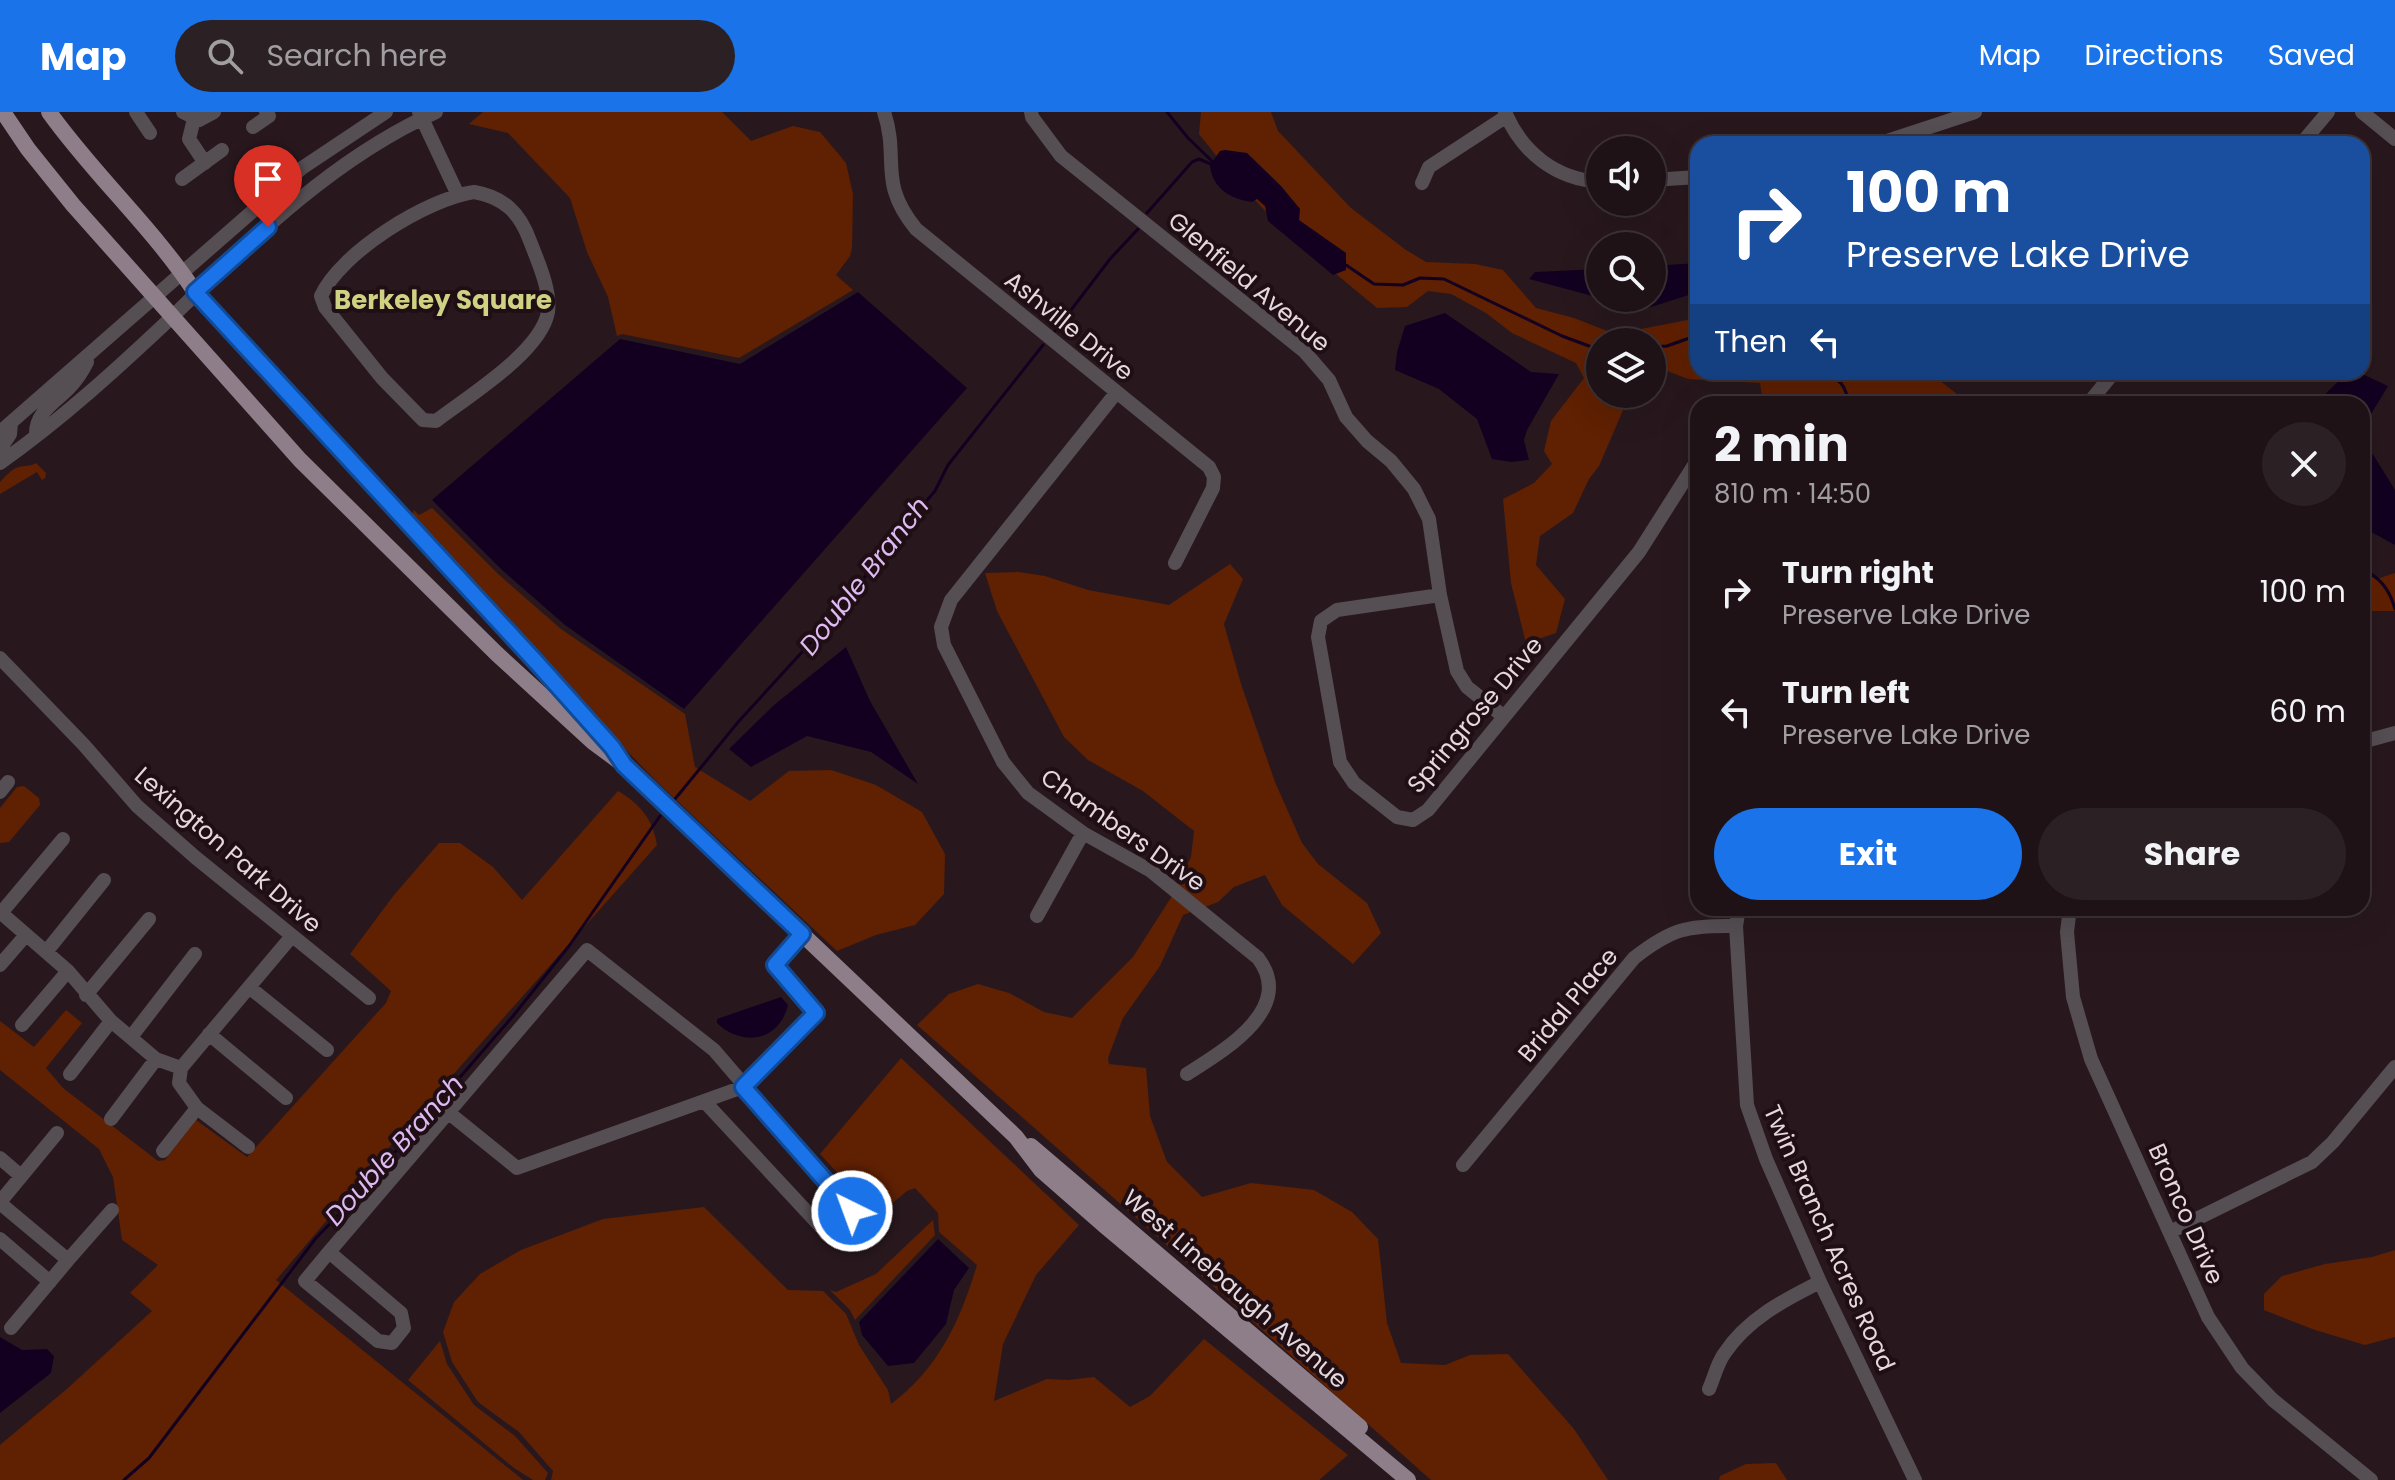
<!DOCTYPE html>
<meta charset="utf-8">
<style>
:root{--surface:#1e1216;--page:#2b2023;--text:#f1f3f6;--muted:#a19ea1;--line:#3c3235;--accent:#1a73e8}
body{margin:0;font-family:Poppins,sans-serif;background:var(--page);color:var(--text);height:100vh;display:flex;flex-direction:column;font-size:30px;white-space:nowrap}
*{box-sizing:border-box;margin:0}
p{font-size:26px;color:var(--muted)}
.icon{flex:none;width:44px;height:44px;fill:none;stroke:currentColor;stroke-width:2;stroke-linecap:round;stroke-linejoin:round}
.map{position:relative;flex:1;overflow:hidden}
.side{position:absolute;left:1690px;top:284px;width:680px;height:520px;display:flex;flex-direction:column;background:var(--surface);border-radius:24px;box-shadow:0 8px 32px #0002,0 0 0 2px var(--line)}
.side>*{flex:none}
.hud{position:absolute;left:1690px;top:24px;width:680px;height:244px;border-radius:24px;box-shadow:0 8px 32px #0002,0 0 0 2px var(--line);background:#1a4fa0;color:#fff;overflow:hidden}
.tools{position:absolute;left:1586px;top:24px;display:grid;gap:16px}
.tools a{display:grid;place-items:center;width:80px;height:80px;border-radius:50%;background:var(--surface);box-shadow:0 8px 32px #0002,0 0 0 2px var(--line);font-size:40px}
.pin{position:absolute;display:grid;place-items:center;width:68px;height:68px;color:#fff;margin:-82px -34px;border-radius:50% 50% 50% 0;rotate:-45deg;box-shadow:0 0 8px #0007}
.pin .icon{rotate:45deg}
.me{position:absolute;width:88px;margin:-44px;rotate:318deg;stroke-linejoin:round;filter:drop-shadow(0 0 6px #0008)}
.turn{display:flex;align-items:center;gap:28px;height:168px;padding:0 24px;font-size:36px}
.turn .icon{width:104px;height:104px;stroke-width:2.5}
.turn b{display:block;font-size:56px;line-height:68px}
.then{display:flex;align-items:center;height:76px;padding:0 24px;background:#0003;gap:16px;font-size:30px}
.round{display:grid;place-items:center;flex:none;width:84px;height:84px;border-radius:42px;background:var(--page)}
.summary{display:flex;align-items:center;justify-content:space-between;height:136px;padding:0 24px}
h1{font-size:48px;font-weight:700;line-height:60px}
.primary-button{display:flex;gap:16px;margin-top:auto;padding:16px 24px}
.primary-button a{flex:1;height:92px;border-radius:48px;background:var(--accent);color:#fff;font-size:32px;font-weight:700;line-height:92px;text-align:center}
.primary-button a+a{background:var(--page);color:var(--text)}
ul{padding:0;list-style:none}
li{display:flex;align-items:center;gap:24px;height:120px;padding:0 24px}
li div{flex:1}
li b{display:block;font-size:30px}
li em{font-style:normal}
header{display:flex;align-items:center;gap:48px;box-sizing:border-box;height:112px;padding:0 40px;background:var(--accent);color:#fff}
header strong{font-size:38px}
nav{display:flex;gap:44px;margin-inline-start:auto;font-size:28px}
.search{width:560px;height:72px;background:var(--page);display:flex;align-items:center;gap:20px;box-sizing:border-box;padding:0 28px;border-radius:44px;color:var(--muted);font-size:30px}
.map>svg:first-child{display:block}
</style>
<header>
<strong>Map</strong>
<div class="search"><svg class="icon" aria-label="search" viewBox="0 0 24 24"><circle cx="10" cy="10" r="6"/><path d="M15 15l6 6"/></svg>Search here</div>
<nav><a>Map</a><a>Directions</a><a>Saved</a></nav>
</header>
<div class="map">
<svg width="2395" height="1368" viewBox="0 0 2395 1368">
<rect width="100%" height="100%" fill="#28181e"/>
<path fill="#602002" d="M483 0H722L751 29 793 14 820 20 846 51 853 82 852 136 850 144 836 163 853 178 739 246 622 222 617 224 608 185 587 140 570 86 508 21 469 12Z
M1201 0H1271L1278 19 1351 96 1406 138 1426 150 1475 152 1503 158 1536 196 1574 206 1615 222 1698 206V260L1931 262 1970 292H1763L1760 271 1688 267 1652 253V230H1600V282H1630L1599 354 1589 367 1573 401 1540 424 1536 453 1565 487 1556 521 1526 531 1511 471 1503 387 1534 371 1552 352 1544 339 1551 309 1584 266 1576 251 1512 221 1486 201 1451 182 1428 179 1407 195 1377 196 1283 118 1230 61 1199 22Z
M36 351 46 361 45 366 42 368 37 360 0 382V370C5 365 11 357 19 355 26 353 29 355 36 351Z
M432 396 497 461 561 517 685 602 695 655 750 689 789 659 831 658 876 673 922 700 945 742 944 782 915 813 876 823 837 839 657 670 598 609 412 403 414 398 419 403Z
M1230 452 1243 467 1224 512 1242 575 1275 670 1302 731 1318 752 1367 791 1381 821 1353 852 1282 793 1265 763 1234 775 1218 790 1205 795 1178 772 1191 745 1194 719 1143 679 1088 648 1064 625 997 499 985 461 1019 460 1045 464 1088 478 1169 493Z
M2395 461V499H2362V462L2377 467Z
M24 674 39 686 40 693 9 730 0 731V696L17 675Z
M618 679C640 692 653 707 657 733L403 1019 276 1168 523 1368H0V1333L68 1276 152 1199 130 1181 158 1153 122 1128 113 1065 99 1037 0 958V909L34 935 66 898 82 911 46 956 63 976 158 1049 165 1048 196 1008 247 1045 386 891 391 879 350 842 394 783 439 731H460L493 755 522 788Z
M1172 784 1191 800 1183 803 1160 854 1123 906 1108 946 1109 952 1146 956 1150 1004 1167 1050 1202 1085 1251 1071 1314 1078 1352 1100 1378 1127 1387 1211 1401 1251 1445 1253 1470 1243 1508 1242 1574 1317 1608 1368H1431C1260 1216 1089 1063 917 913L949 882 978 872 1009 881 1044 900 1072 906 1133 845Z
M901 946 1079 1113 1036 1163 1003 1232 994 1289 1047 1267 1068 1268 1094 1265 1130 1295 1150 1284 1204 1227 1348 1343 1319 1368H551L553 1359 519 1320 478 1290 452 1250 443 1220 454 1190 480 1162 521 1138 603 1107 704 1095 788 1178 823 1179 846 1202 859 1233 888 1278 891 1292C939 1256 960 1209 977 1153L939 1120 938 1101 915 1076 907 1079 877 1104 820 1042Z
M933 1108 935 1123 855 1208 850 1198 830 1178 836 1180 876 1162Z
M2395 1138V1225L2365 1233 2315 1218 2264 1198V1182L2282 1164 2325 1152 2372 1145Z
M440 1229 447 1252 474 1293 515 1324 548 1361 545 1368H533L514 1356 408 1268Z
M1776 1351 1787 1368H1719L1720 1364 1746 1352Z"/>
<path fill="#130021" d="M1225 38 1247 41 1281 74 1300 97 1299 108 1346 141V158L1333 163 1268 109 1265 94 1257 87 1252 90C1230 87 1212 76 1210 53L1220 39Z
M1698 151V180L1648 196 1601 186H1652V154Z
M1600 157V186L1529 167 1535 160Z
M858 180 967 276 684 597 565 513 501 457 432 388 620 227 740 252Z
M1445 201 1531 260 1559 262 1527 318 1524 328 1529 348 1511 350 1492 347 1477 307 1439 277 1395 258 1397 240 1405 214Z
M2348 260H2358L2388 274 2362 317V292H2315Z
M2362 331 2374 344 2395 378V433L2362 415Z
M846 535 870 589 918 672 871 640 807 624 751 655 729 637 774 593Z
M781 885 788 893C779 930 742 935 717 911V907Z
M938 1127 969 1156 954 1178 946 1212 914 1251 888 1254 862 1223 859 1210Z
M0 1225 22 1238 47 1237 54 1244 51 1261 0 1301Z"/>
<g fill="none" stroke-linecap="round" stroke-linejoin="round">
<path stroke="#130021" stroke-width="3" d="M1167 0 1188 26 1214 51
M1147 101 1192 50 1199 47 1213 53
M1346 153 1374 172 1403 173 1420 166 1444 167 1562 224 1589 234 1600 235
M1055 219 1110 147 1138 117
M1652 235 1667 234 1698 223
M1823 260C1839 266 1847 274 1848 292
M2362 458C2380 464 2390 479 2395 497
M675 687 739 609 835 504 892 429 935 379 948 353 1043 233
M124 1368 149 1346 316 1126 357 1084 513 904 569 834 660 704"/>
<path stroke="#554e53" stroke-width="14" d="M136 0 150 21
M183 0 199 8 214 0
M419 0 458 83
M884 0C900 48 877 69 916 117L1209 355 1214 365 1213 376 1175 451
M1031 0 1032 5 1061 44 1304 239 1329 268 1346 305 1367 329 1391 349 1414 377 1429 407 1440 483 1457 559 1467 575 1503 604
M1505 0C1522 41 1556 67 1600 70
M2362 0 2395 27
M194 7 189 27 205 51
M253 15 269 4 266 0
M1878 32 1975 0
M2301 32 2328 0
M182 67 222 38
M1652 68 1698 65
M1422 71 1429 55 1507 4
M474 80C504 85 520 101 530 129 538 150 551 178 548 200 541 240 467 285 436 309L423 308 382 266 325 195 321 184C341 140 427 87 474 80Z
M1116 281 951 488 941 515 944 533 1003 650 1028 681 1083 721 1151 759 1258 846C1296 896 1225 938 1187 962
M2088 292 2114 260
M0 320 302 56 386 0
M36 323C35 301 54 291 68 277 76 269 82 260 87 250
M0 337 10 322 11 311
M0 351C61 308 118 256 172 205 251 128 333 46 436 0
M1440 483 1337 498 1321 509 1318 525 1340 650 1354 671 1397 705 1413 708 1428 698 1639 440 1698 347
M0 546 84 633 137 694 195 745 369 886
M2362 630 2395 621
M0 680 8 670
M1739 796 1736 814 1747 993 1766 1047 1820 1170 1915 1368
M2070 796 2067 820 2073 885 2091 947 2208 1205 2242 1256 2273 1288 2371 1368
M0 800 68 859 111 909 156 947 181 956 292 824
M1 801 63 727
M1037 804 1083 721
M46 840 104 768
M0 853 26 823
M249 875 327 938
M86 883 149 807
M22 913 68 859
M209 922 286 986
M131 925 195 842
M181 956 179 971 197 996 248 1035
M70 962 111 909
M449 1001 517 1056 743 975 816 901 775 853 802 822
M111 1007 156 947
M163 1039 197 996
M0 1046 21 1064
M1463 1053 1634 846C1672 816 1689 813 1736 814
M0 1090 57 1021
M0 1091 68 1148 112 1098
M2170 1120 2312 1050 2333 1030 2395 955
M0 1127 50 1170
M329 1140 305 1169 378 1229 392 1231 404 1216 401 1201 329 1140 587 838 714 938 852 1099 837 1121 822 1116 704 989
M11 1216 68 1148
M1709 1277C1714 1266 1717 1252 1724 1242 1747 1207 1784 1188 1820 1170"/>
<path stroke="#8d7e89" stroke-width="16" d="M3 0 28 37 73 93 300 348 497 542 593 630 624 653 1016 1025 1041 1058 1105 1114 1408 1368
M49 0C94 63 153 116 195 180L537 551 612 635
M1031 1034 1360 1315"/>
</g>
<g fill="none" stroke-linecap="round" stroke-linejoin="round">
<g stroke="#114b97" stroke-width="20">
<path id="route" d="M268 115 195 180 537 551 612 635 624 653 802 822 775 853 816 901 743 975 852 1099"/>
</g>
<use href="#route" stroke="#1a73e8" stroke-width="14"/>
</g>
<g text-anchor="middle" stroke-width="8" stroke-linejoin="round" paint-order="stroke">
<g font-size="24" fill="#e5d9dd" stroke="#1f0f15">
<text transform="translate(1249 170) rotate(40)" y="8">Glenfield Avenue</text>
<text transform="translate(1069 214) rotate(39)" y="8">Ashville Drive</text>
<text transform="translate(1475 603) rotate(-50)" y="8">Springrose Drive</text>
<text transform="translate(1123 718) rotate(35)" y="8">Chambers Drive</text>
<text transform="translate(228 738) rotate(41)" y="8">Lexington Park Drive</text>
<text transform="translate(1568 893) rotate(-50)" y="8">Bridal Place</text>
<text transform="translate(2186 1102) rotate(66)" y="8">Bronco Drive</text>
<text transform="translate(1829 1126) rotate(66)" y="8">Twin Branch Acres Road</text>
<text transform="translate(1235 1177) rotate(41)" y="8">West Linebaugh Avenue</text>
</g>
<g font-size="26" font-weight="bold" fill="#cfd183" stroke="#1f0f15">
<text x="443" y="197">Berkeley Square</text>
</g>
<g font-size="26" font-style="italic" fill="#ddbbf2" stroke="#1f0f15">
<text transform="translate(864 464) rotate(-52)" y="9">Double Branch</text>
<text transform="translate(394 1038) rotate(-48)" y="9">Double Branch</text>
</g>
</g>
</svg>
<div class="tools">
<a><svg class="icon" aria-label="sound" viewBox="0 0 24 24"><path d="M4 9h4l5-4v14l-5-4H4zM17 9q2 3 0 6"/></svg></a>
<a><svg class="icon" aria-label="search" viewBox="0 0 24 24"><circle cx="10" cy="10" r="6"/><path d="M15 15l6 6"/></svg></a>
<a><svg class="icon" aria-label="layers" viewBox="0 0 24 24"><path d="M12 4l9 5-9 5-9-5zM3 14l9 5 9-5"/></svg></a>
</div>
<div class="pin" style="left:268px;top:115px;background:#d93025"><svg class="icon" aria-label="arrive" viewBox="0 0 24 24"><path d="M6 21V4h12l-3 4 3 4H6"/></svg></div>
<svg class="me" style="left:852px;top:1099px" viewBox="-20 -20 40 40"><circle r="17" fill="#1a73e8" stroke="#fff" stroke-width="3"/><path d="M0-11L8 9 0 5-8 9z" fill="#fff"/></svg>
<div class="hud">
<div class="turn"><svg class="icon" aria-label="right" viewBox="0 0 24 24"><path d="M7 20v-9h11M14 6l5 5-5 5"/></svg><div><b>100 m</b>Preserve Lake Drive</div></div>
<div class="then">Then<svg class="icon" aria-label="left" viewBox="0 0 24 24"><path d="M17 20v-9H6M10 6l-5 5 5 5"/></svg></div>
</div>
<section class="side">
<div class="summary"><div><h1>2 min</h1><p>810 m · 14:50</p></div><a class="round"><svg class="icon" aria-label="close" viewBox="0 0 24 24"><path d="M6 6l12 12M18 6L6 18"/></svg></a></div>
<ul>
<li><svg class="icon" aria-label="right" viewBox="0 0 24 24"><path d="M7 20v-9h11M14 6l5 5-5 5"/></svg><div><b>Turn right</b><p>Preserve Lake Drive</p></div><em>100 m</em></li>
<li><svg class="icon" aria-label="left" viewBox="0 0 24 24"><path d="M17 20v-9H6M10 6l-5 5 5 5"/></svg><div><b>Turn left</b><p>Preserve Lake Drive</p></div><em>60 m</em></li>
</ul>
<div class="primary-button"><a>Exit</a><a>Share</a></div>
</section>
</div>
